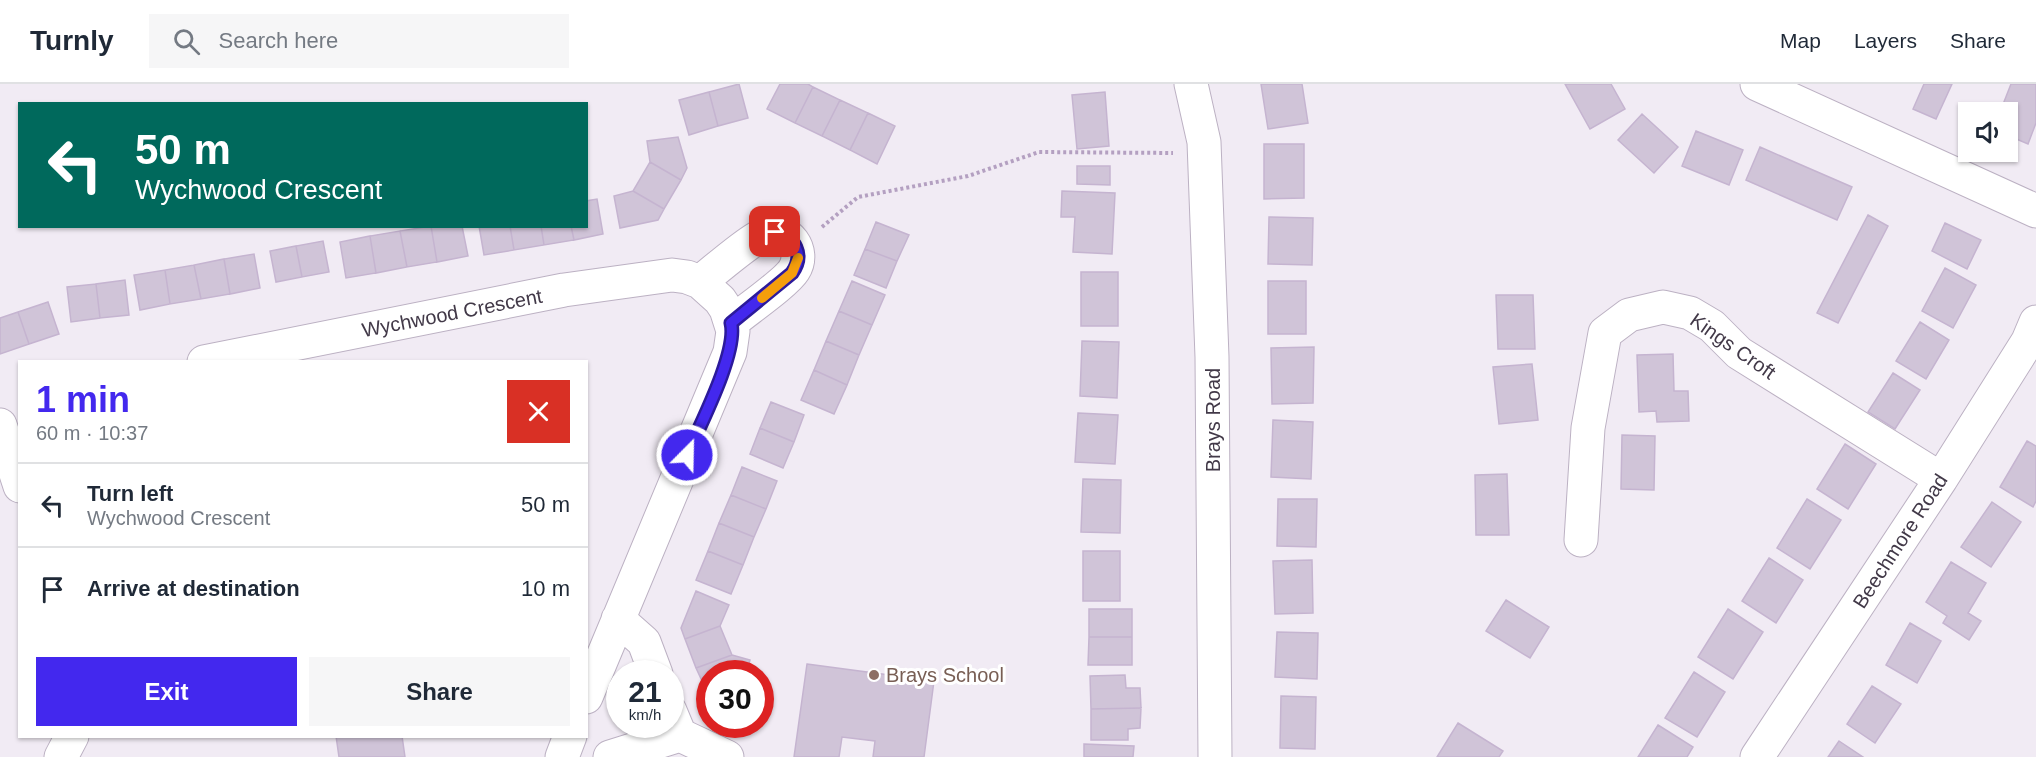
<!DOCTYPE html>
<meta charset="utf-8">
<style>
:root{--surface:#fff;--page:#f6f6f7;--text:#1f2937;--muted:#747a83;--line:#e0e1e3;--accent:#4328ee}
body{margin:0;font-family:Arial,sans-serif;background:var(--page);color:var(--text);height:100vh;display:flex;flex-direction:column;font-size:22px;white-space:nowrap}
*{box-sizing:border-box;margin:0}
p{font-size:20px;color:var(--muted)}
.icon{flex:none;width:33px;height:33px;fill:none;stroke:currentColor;stroke-width:2;stroke-linecap:round;stroke-linejoin:round}
.map{position:relative;flex:1;overflow:hidden}
.panel{position:absolute;left:18px;top:276px;width:570px;height:378px;display:flex;flex-direction:column;background:var(--surface);border-radius:0px;box-shadow:0 2px 4px #0004}
.panel>*{flex:none}
.hud{position:absolute;left:18px;top:18px;width:570px;height:126px;border-radius:0px;box-shadow:0 2px 4px #0004;background:#00695c;color:#fff;overflow:hidden}
.controls{position:absolute;left:1958px;top:18px;display:grid;gap:12px}
.controls a{display:grid;place-items:center;width:60px;height:60px;border-radius:0px;background:var(--surface);box-shadow:0 2px 4px #0004;font-size:30px}
.speed{position:absolute;left:606px;top:576px;display:flex;gap:12px;font-size:30px;font-weight:700;text-align:center}
.speed>*{display:grid;place-content:center;width:78px;height:78px;border-radius:50%;background:var(--surface);box-shadow:0 2px 4px #0004;line-height:1}
.speed small{font-size:15px;font-weight:400}
.speed .limit{border:9px solid #d22;background:#fff;color:#111}
.pin{position:absolute;display:grid;place-items:center;width:51px;height:51px;color:#fff;margin:-26px;border-radius:12px;box-shadow:0 3px 9px #0006}
.me{position:absolute;width:66px;margin:-33px;rotate:23deg;stroke-linejoin:round;filter:drop-shadow(0 0 4px #0008)}
.turn{display:flex;align-items:center;gap:21px;height:126px;padding:0 18px;font-size:27px}
.turn .icon{width:78px;height:78px;stroke-width:2.5}
.turn b{display:block;font-size:42px;line-height:51px}
.round{display:grid;place-items:center;flex:none;width:63px;height:63px;border-radius:0px;background:var(--page)}
.summary{display:flex;align-items:center;justify-content:space-between;height:102px;padding:0 18px}
h1{font-size:36px;font-weight:600;line-height:45px;color:var(--accent)}
.cta{display:flex;gap:12px;margin-top:auto;padding:12px 18px}
.cta a{flex:1;height:69px;border-radius:0px;background:var(--accent);color:#fff;font-size:24px;font-weight:600;line-height:69px;text-align:center}
.cta a+a{background:var(--page);color:var(--text)}
ul{padding:0;list-style:none}
li{display:flex;align-items:center;gap:18px;height:84px;padding:0 18px;border-top:2px solid var(--line)}
li div{flex:1}
li b{display:block;font-size:22px}
li em{font-style:normal}
header{display:flex;align-items:center;gap:36px;box-sizing:border-box;height:84px;padding:0 30px;background:var(--surface);border-bottom:2px solid var(--line)}
header strong{font-size:28px}
nav{display:flex;gap:33px;margin-inline-start:auto;font-size:21px}
.search{width:420px;height:54px;background:var(--page);display:flex;align-items:center;gap:15px;box-sizing:border-box;padding:0 21px;border-radius:0px;color:var(--muted);font-size:22px}
.map>svg:first-child{display:block}
</style>
<header>
<strong>Turnly</strong>
<div class="search"><svg class="icon" aria-label="search" viewBox="0 0 24 24"><circle cx="10" cy="10" r="6"/><path d="M15 15l6 6"/></svg>Search here</div>
<nav><a>Map</a><a>Layers</a><a>Share</a></nav>
</header>
<div class="map">
<svg width="2036" height="673" viewBox="0 0 2036 673">
<rect width="100%" height="100%" fill="#f1ebf4"/>
<path fill="#d0c4d8" stroke="#c5b4d0" stroke-width="1.5" d="M739 0 748 34 718 42 709 8Z
M780 0H808L813 3 795 39 767 25Z
M1261 0H1302L1308 39 1268 45Z
M1565 0H1611L1625 25 1590 45Z
M1924 0H1952L1936 35 1913 25Z
M2011 0H2036V39L2028 60 2007 51V28H2000Z
M813 3 840 16 822 52 795 39Z
M709 8 718 42 689 51 679 16Z
M1105 8 1109 62 1077 65 1072 11Z
M840 16 868 29 850 66 822 52Z
M868 29 895 42 877 80 850 66Z
M1642 30 1678 63 1654 89 1618 56Z
M1696 47 1743 66 1729 101 1682 82Z
M678 53 687 84 681 96 650 78 647 57Z
M1264 60H1304V114L1264 115Z
M1760 63 1852 103 1837 136 1746 96Z
M650 78 681 96 664 125 633 107Z
M1077 82H1110V101L1077 100Z
M633 107 664 125 658 136 620 144 614 112Z
M1062 107 1115 109 1112 170 1073 168 1075 133H1061Z
M597 115 603 150 574 156 571 142H586V117Z
M1868 131 1888 142 1838 239 1817 229Z
M1269 133 1313 134 1312 181 1268 180Z
M876 138 909 151 897 177 865 165Z
M1945 139 1981 156 1967 185 1932 167Z
M431 142H462L468 172 437 178Z
M431 142 437 178 407 183 400 147Z
M479 142H510L514 166 484 171Z
M510 142H541L544 161 514 166Z
M541 142H571L574 156 544 161Z
M400 147 407 183 376 189 370 152Z
M370 152 376 189 346 194 340 158Z
M323 157 329 188 302 193 296 162Z
M296 162 302 193 276 198 270 167Z
M865 165 897 177 886 204 854 191Z
M254 170 260 204 230 210 224 175Z
M224 175 230 210 201 215 194 181Z
M194 181 201 215 170 220 165 186Z
M1945 184 1976 201 1953 244 1922 227Z
M165 186 170 220 140 226 134 191Z
M1081 188H1118V242H1081Z
M125 196 129 231 100 234 96 200Z
M852 197 885 211 872 241 839 227Z
M1268 197H1306V250H1268Z
M96 200 100 234 71 238 67 203Z
M1496 211H1533L1535 265H1498Z
M48 218 59 250 29 260 18 228Z
M839 227 872 241 859 271 826 257Z
M18 228 29 260 0 270V234Z
M1920 238 1949 256 1926 295 1896 277Z
M826 257 859 271 847 301 814 286Z
M1082 257 1119 258 1117 314 1080 312Z
M1314 263 1313 319 1272 320 1271 264Z
M1673 270 1674 307H1688L1689 337 1657 338 1656 327 1639 328 1637 271Z
M1532 280 1538 336 1499 340 1493 283Z
M814 286 847 301 834 330 801 316Z
M1893 289 1920 306 1895 345 1868 328Z
M771 318 804 331 794 358 760 344Z
M1078 329 1118 331 1115 380 1075 378Z
M1273 336 1313 338 1311 395 1271 393Z
M760 344 794 358 783 384 750 370Z
M1622 351 1655 352 1654 406 1621 405Z
M2027 357 2036 362V417L2033 423 2000 403Z
M1845 360 1876 380 1848 425 1817 405Z
M742 383 777 397 766 425 731 411Z
M1507 390 1509 451H1476L1475 391Z
M1083 395 1121 396 1120 449 1081 448Z
M731 411 766 425 754 453 719 439Z
M1278 415H1317L1316 463 1277 462Z
M1807 415 1841 436 1810 485 1777 464Z
M1992 418 2021 438 1991 483 1961 463Z
M719 439 754 453 743 481 708 467Z
M708 467 743 481 731 510 696 496Z
M1083 467H1120V517H1083Z
M1769 474 1803 496 1776 539 1742 517Z
M1312 476 1313 529 1275 530 1273 477Z
M1951 478 1986 499 1968 529 1981 537 1969 556 1943 539 1947 532 1926 518Z
M696 507 729 521 720 542 685 555 681 544Z
M1506 516 1549 543 1530 574 1486 547Z
M1089 525H1132V553H1089Z
M1728 525 1763 548 1733 595 1698 573Z
M1910 539 1941 557 1917 599 1886 581Z
M720 542 732 571 696 584 685 555Z
M1277 548 1318 549 1317 595 1275 593Z
M1089 553H1132V581H1088Z
M732 571 750 576 746 590H710V601L703 599 696 584Z
M807 580 934 597 924 673H873L875 657 842 653 839 673H794Z
M1694 588 1725 608 1697 653 1665 634Z
M1125 591 1126 604H1140L1141 624 1091 625 1090 592Z
M1872 602 1901 620 1875 659 1847 640Z
M1281 612 1316 613 1315 665 1280 664Z
M1141 624 1140 644 1128 645V656H1091V625Z
M1458 639 1503 667 1499 673H1437Z
M1658 641 1693 663 1687 673H1638Z
M336 652H402L405 673H339Z
M1839 657 1863 673H1828Z
M1084 660 1134 662 1133 673H1084Z"/>
<g fill="none" stroke-linecap="round" stroke-linejoin="round">
<g stroke="#bcb1c3" stroke-width="35">
<path id="minor" d="M1191 0 1204 58 1212 273 1215 673
M1757 0 2036 127
M700 198C714 187 753 153 767 149 788 142 806 167 794 186 786 199 745 227 731 239
M204 278 564 206 672 191 687 193 700 198 720 216 726 225 733 247 730 268 586 613
M0 341 20 402
M1581 456 1588 344 1605 249 1629 231 1663 223 1690 229 1712 242 1739 269 1941 395
M618 535 644 558 656 590
M670 627 680 651 727 673
M61 673 72 652
M562 673 570 652
M610 673 680 651
M1757 673 1941 395 2028 257 2036 238"/>
</g>
<path stroke="#b4a0c1" stroke-width="4" stroke-dasharray="3 3" stroke-linecap="butt" d="M822 143 858 113 968 92 1039 68 1173 69"/>
<use href="#minor" stroke="#fff" stroke-width="33"/>
</g>
<g fill="none" stroke-linecap="round" stroke-linejoin="round">
<g stroke="#2c1a9b" stroke-width="15">
<path id="route" d="M687 371C700 341 738 268 731 239L792 189C805 171 795 152 775 148"/>
</g>
<use href="#route" stroke="#4328ee" stroke-width="10"/>
<path stroke="#f59e0b" stroke-width="10" d="M762 214 792 189 798 174"/>
</g>
<circle fill="#8d6e63" stroke="#fff" stroke-width="2" cx="874" cy="591" r="6"/>
<g text-anchor="middle" stroke-width="6" stroke-linejoin="round" paint-order="stroke">
<g font-size="20" fill="#423948" stroke="#fff">
<text transform="translate(452 229) rotate(-11)" y="7">Wychwood Crescent</text>
<text transform="translate(1733 262) rotate(35)" y="7">Kings Croft</text>
<text transform="translate(1213 336) rotate(-90)" y="7">Brays Road</text>
<text transform="translate(1900 457) rotate(-57)" y="7">Beechmore Road</text>
</g>
<g font-size="20" fill="#785e54" stroke="#fff" text-anchor="start">
<text x="886" y="598">Brays School</text>
</g>
</g>
</svg>
<div class="controls">
<a><svg class="icon" aria-label="sound" viewBox="0 0 24 24"><path d="M4 9h4l5-4v14l-5-4H4zM17 9q2 3 0 6"/></svg></a>
</div>
<div class="speed"><div>21<small>km/h</small></div><div class="limit">30</div></div>
<div class="pin" style="left:775px;top:148px;background:#d93025"><svg class="icon" aria-label="arrive" viewBox="0 0 24 24"><path d="M6 21V4h12l-3 4 3 4H6"/></svg></div>
<svg class="me" style="left:687px;top:371px" viewBox="-20 -20 40 40"><circle r="17" fill="#4328ee" stroke="#fff" stroke-width="3"/><path d="M0-11L8 9 0 5-8 9z" fill="#fff"/></svg>
<div class="hud">
<div class="turn"><svg class="icon" aria-label="left" viewBox="0 0 24 24"><path d="M17 20v-9H6M10 6l-5 5 5 5"/></svg><div><b>50 m</b>Wychwood Crescent</div></div>
</div>
<section class="panel">
<div class="summary"><div><h1>1 min</h1><p>60 m · 10:37</p></div><a class="round" style="background:#d93025;color:#fff"><svg class="icon" aria-label="close" viewBox="0 0 24 24"><path d="M6 6l12 12M18 6L6 18"/></svg></a></div>
<ul>
<li><svg class="icon" aria-label="left" viewBox="0 0 24 24"><path d="M17 20v-9H6M10 6l-5 5 5 5"/></svg><div><b>Turn left</b><p>Wychwood Crescent</p></div><em>50 m</em></li>
<li><svg class="icon" aria-label="arrive" viewBox="0 0 24 24"><path d="M6 21V4h12l-3 4 3 4H6"/></svg><div><b>Arrive at destination</b></div><em>10 m</em></li>
</ul>
<div class="cta"><a>Exit</a><a>Share</a></div>
</section>
</div>
